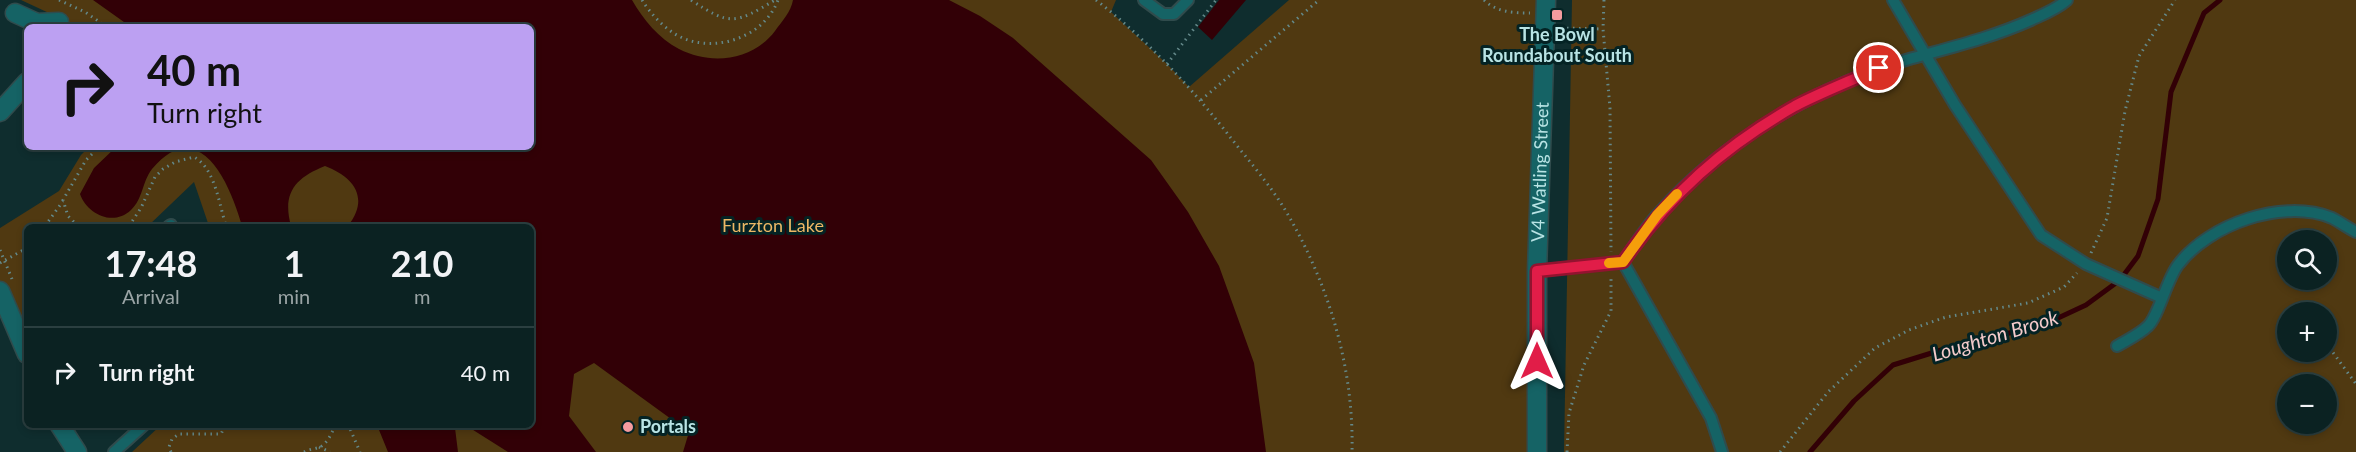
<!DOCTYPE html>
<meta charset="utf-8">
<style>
:root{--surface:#0b2222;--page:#142a2a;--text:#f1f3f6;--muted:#9aa4a5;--line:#2b3f40}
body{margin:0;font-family:Lato,sans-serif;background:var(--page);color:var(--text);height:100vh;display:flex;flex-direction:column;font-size:22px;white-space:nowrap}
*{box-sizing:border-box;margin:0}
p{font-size:20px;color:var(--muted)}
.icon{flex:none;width:33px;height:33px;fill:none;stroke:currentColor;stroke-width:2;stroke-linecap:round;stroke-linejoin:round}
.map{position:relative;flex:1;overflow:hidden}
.sheet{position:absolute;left:24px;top:224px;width:510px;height:204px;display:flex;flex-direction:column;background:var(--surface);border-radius:9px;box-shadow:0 3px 9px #0003,0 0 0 2px var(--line)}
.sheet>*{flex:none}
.top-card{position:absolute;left:24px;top:24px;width:510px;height:126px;border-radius:9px;box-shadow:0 3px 9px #0003,0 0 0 2px var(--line);background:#bca0f2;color:#111;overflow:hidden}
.tools{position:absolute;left:2277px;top:230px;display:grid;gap:12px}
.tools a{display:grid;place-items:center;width:60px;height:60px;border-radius:50%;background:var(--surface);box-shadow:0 3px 9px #0003,0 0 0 2px var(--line);font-size:30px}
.pin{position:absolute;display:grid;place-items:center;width:51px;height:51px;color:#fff;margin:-26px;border:3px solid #fff;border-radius:50%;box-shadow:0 2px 6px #0007}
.me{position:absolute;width:66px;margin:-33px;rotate:0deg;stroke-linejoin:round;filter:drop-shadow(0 0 4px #0008)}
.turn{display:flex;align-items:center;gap:21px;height:126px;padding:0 24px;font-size:27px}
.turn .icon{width:78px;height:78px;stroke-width:2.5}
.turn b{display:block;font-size:42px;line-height:51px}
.eta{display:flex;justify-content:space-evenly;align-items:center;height:102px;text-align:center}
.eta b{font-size:36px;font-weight:700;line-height:42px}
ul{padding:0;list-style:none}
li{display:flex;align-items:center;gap:18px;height:90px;padding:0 24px;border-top:2px solid var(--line)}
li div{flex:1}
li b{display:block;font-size:22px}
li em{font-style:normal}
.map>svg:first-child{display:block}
</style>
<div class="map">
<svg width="2356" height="452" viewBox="0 0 2356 452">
<rect width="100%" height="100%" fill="#0f2d2e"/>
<path fill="#503911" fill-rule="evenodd" d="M21 0H1116L1111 12 1167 64 1189 87 1289 0H1546L1537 452H132L161 425 531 424V226H209L194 182 148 226H27V329L20 338 0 291V228L59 191 81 155 89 147H531V27H79Z
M1572 0H2356V452H1564ZM2288 240H2326V279H2288ZM2288 312H2326V351H2288ZM2288 384H2326V423H2288Z"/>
<path fill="#320006" d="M93 0H632C643 19 659 39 679 49 712 66 753 60 775 31 782 21 791 12 793 0H949L980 16 1013 38 1151 160 1188 212 1219 266 1254 363 1266 452H683L689 432 594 363 574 374 569 416 596 452H508L470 428 460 425 455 428 458 452H388L377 425 531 424V226H348C370 198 354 177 325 166 295 178 282 193 291 226H242C231 186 200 112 152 169 142 182 143 199 131 210 113 227 87 214 80 194L94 168 116 147H531V27H131Z
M1219 0H1246L1212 40 1198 27Z"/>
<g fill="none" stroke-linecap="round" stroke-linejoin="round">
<path stroke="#320006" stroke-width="5" d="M1810 452 1854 401 1893 365 1951 347 2043 325 2086 305 2120 280 2138 256 2158 199 2171 92 2204 13 2220 0"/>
<g stroke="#304b4c" stroke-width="14">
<path id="service" d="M1144 0 1163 14H1174L1188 0
M1893 0 1955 105 2041 235 2086 264 2162 298
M169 226 171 225
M1623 262C1634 246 1645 228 1658 214 1722 141 1814 88 1906 60 1948 48 1991 38 2031 20 2044 14 2057 9 2067 0
M1537 271 1623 262 1711 418 1722 452
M2117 346C2127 340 2140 334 2148 326 2158 317 2167 279 2178 265 2209 224 2283 198 2332 218 2340 222 2348 228 2356 232
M114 452 145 424"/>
</g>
<g stroke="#304b4c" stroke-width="21">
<path id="minor" d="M15 13 37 23 59 22
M0 112 27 82
M0 291 27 354
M59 424 77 452"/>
</g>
<g stroke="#304b4c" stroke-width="21">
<g id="tertiary">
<path id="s1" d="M1537 452V271L1546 0"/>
</g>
</g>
<path stroke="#64898a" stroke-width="3" stroke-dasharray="1.5 4.5" stroke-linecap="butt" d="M59 0 85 12 107 27
M642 0C652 16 669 34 688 40 722 51 765 35 778 0
M691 0C730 26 735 24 775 0
M1096 0C1145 38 1188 84 1227 133 1247 159 1270 184 1287 213 1329 285 1354 368 1352 452
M1484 0C1496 12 1513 13 1530 13
M1604 0 1603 29 1610 108 1611 252
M1561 28 1603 29
M1167 64 1216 0
M1201 100 1319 0
M45 226 63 201
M78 226 68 216 63 200 86 160 99 147
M129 226 141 208 155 177 163 169 175 162 194 157C215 168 219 204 226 226
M0 250 12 279
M2091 253 2107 218 2125 111 2139 56 2175 0
M0 263 27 248
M2326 343 2356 384
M348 424 360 452
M319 447 330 452
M171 452 169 447 172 439 179 434H221L226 424
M304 452C309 449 315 449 320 447 328 443 332 432 336 424
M1567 452 1569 413 1584 365 1611 311V276
M1780 452 1828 392 1875 348 1909 330 1946 317 2028 303 2064 287 2077 273"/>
<use href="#service" stroke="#156365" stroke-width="10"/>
<use href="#minor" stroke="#156365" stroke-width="18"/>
<use href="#tertiary" stroke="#156365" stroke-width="18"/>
</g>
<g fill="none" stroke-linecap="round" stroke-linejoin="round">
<g stroke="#92132f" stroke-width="15">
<path id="route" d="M1537 361V271L1623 262C1670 194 1723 147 1795 106 1822 92 1851 81 1879 68"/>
</g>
<use href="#route" stroke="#e11d48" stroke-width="10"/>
<path stroke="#f59e0b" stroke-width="10" d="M1609 263 1623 262 1657 215 1677 194"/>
</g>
<g fill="#f59b9e" stroke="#042324" stroke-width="2">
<rect x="1551" y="9" width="12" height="12" rx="3"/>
<circle cx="628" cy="427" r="6"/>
</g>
<g text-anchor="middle" stroke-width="6" stroke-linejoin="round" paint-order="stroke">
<g font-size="18" font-weight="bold" fill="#b9e4e5" stroke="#042324">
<text x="1557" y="41">The Bowl<tspan x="1557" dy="21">Roundabout South</tspan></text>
<text x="640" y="433" text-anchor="start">Portals</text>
</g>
<g font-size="18" fill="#b9e4e5" stroke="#042324">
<text dy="6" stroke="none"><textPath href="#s1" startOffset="280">V4 Watling Street</textPath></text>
</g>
<g font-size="18" fill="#ecb866" stroke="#042324">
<text x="773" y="232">Furzton Lake</text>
</g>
<g font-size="20" font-style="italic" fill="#f4cbcb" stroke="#042324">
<text transform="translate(1995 336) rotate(-17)" y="7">Loughton Brook</text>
</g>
</g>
</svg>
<div class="tools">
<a><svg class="icon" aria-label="search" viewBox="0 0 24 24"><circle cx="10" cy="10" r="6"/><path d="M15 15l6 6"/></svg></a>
<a>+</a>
<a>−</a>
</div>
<div class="pin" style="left:1879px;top:68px;background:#d93025"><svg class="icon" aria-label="arrive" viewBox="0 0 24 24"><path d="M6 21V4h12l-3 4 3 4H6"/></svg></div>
<svg class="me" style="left:1537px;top:361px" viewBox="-20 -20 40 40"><path d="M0-17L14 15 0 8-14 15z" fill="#e11d48" stroke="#fff" stroke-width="4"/></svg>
<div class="top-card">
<div class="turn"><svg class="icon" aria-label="right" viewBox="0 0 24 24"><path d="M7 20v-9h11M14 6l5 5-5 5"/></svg><div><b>40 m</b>Turn right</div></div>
</div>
<section class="sheet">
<div class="eta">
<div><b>17:48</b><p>Arrival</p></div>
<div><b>1</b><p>min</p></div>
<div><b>210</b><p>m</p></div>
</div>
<ul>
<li><svg class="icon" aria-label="right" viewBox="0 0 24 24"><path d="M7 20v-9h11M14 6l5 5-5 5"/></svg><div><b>Turn right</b></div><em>40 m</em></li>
</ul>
</section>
</div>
